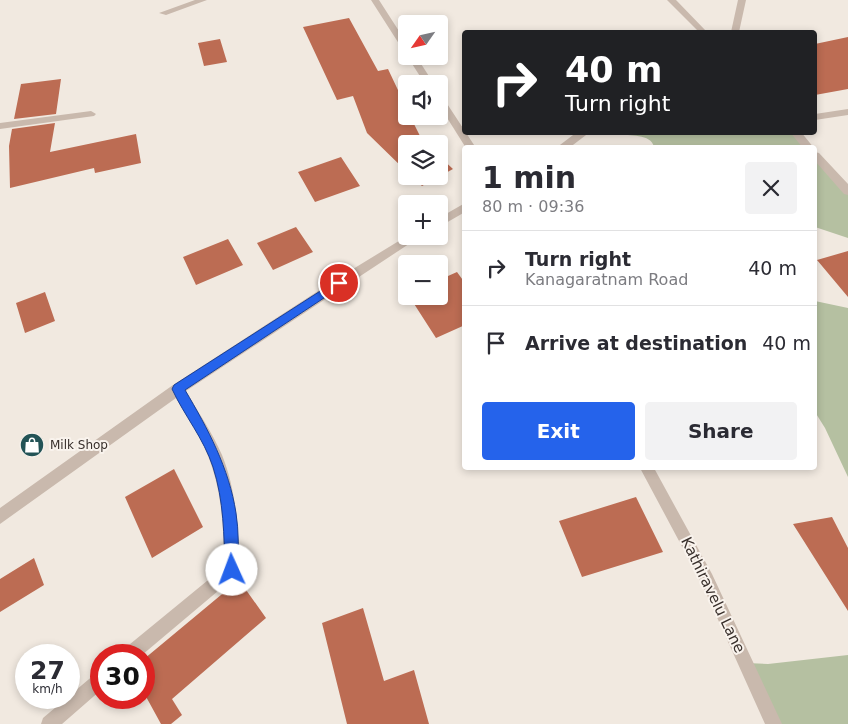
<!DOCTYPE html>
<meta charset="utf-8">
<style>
:root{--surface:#fff;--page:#f2f2f3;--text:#2b2b33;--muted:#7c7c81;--line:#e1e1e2;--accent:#2563eb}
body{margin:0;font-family:"DejaVu Sans",sans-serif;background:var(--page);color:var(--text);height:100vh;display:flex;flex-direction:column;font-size:19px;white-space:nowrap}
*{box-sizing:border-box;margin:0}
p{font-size:16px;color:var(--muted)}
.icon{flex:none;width:28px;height:28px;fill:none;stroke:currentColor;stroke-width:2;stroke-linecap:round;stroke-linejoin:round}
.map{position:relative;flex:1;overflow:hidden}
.side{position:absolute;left:462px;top:145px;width:355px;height:325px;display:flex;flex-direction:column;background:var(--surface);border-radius:5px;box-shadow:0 2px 8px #0003}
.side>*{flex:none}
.top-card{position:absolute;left:462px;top:30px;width:355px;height:105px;border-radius:5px;box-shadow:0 2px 8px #0003;background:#202124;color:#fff;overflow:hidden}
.needle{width:32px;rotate:236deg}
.fabs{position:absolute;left:398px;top:15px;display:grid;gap:10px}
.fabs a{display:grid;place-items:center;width:50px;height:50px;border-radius:5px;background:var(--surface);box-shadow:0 2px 8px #0003;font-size:25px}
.speed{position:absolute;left:15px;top:644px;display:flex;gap:10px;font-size:25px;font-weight:700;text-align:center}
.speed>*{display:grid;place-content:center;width:65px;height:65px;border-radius:50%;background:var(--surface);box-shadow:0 2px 8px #0003;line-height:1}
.speed small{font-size:12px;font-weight:400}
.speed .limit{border:8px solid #d22;background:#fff;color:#111}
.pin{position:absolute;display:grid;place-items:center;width:42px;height:42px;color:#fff;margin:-21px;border:2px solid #fff;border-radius:50%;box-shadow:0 1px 5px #0007}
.me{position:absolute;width:55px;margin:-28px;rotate:358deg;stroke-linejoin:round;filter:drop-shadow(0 0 4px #0008)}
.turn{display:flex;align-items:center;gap:18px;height:105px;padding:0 20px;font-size:22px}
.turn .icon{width:65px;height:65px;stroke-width:2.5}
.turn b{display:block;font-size:35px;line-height:42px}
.round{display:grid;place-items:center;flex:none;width:52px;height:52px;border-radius:5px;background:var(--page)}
.summary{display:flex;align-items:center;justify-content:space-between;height:85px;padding:0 20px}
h1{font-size:30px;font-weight:700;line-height:38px}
.button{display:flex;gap:10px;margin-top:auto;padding:10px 20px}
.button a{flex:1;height:58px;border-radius:5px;background:var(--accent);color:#fff;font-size:20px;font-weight:700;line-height:58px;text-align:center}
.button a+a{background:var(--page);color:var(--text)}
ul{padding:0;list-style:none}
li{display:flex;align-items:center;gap:15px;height:75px;padding:0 20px;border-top:1px solid var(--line)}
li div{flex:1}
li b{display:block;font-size:19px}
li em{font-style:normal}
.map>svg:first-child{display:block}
</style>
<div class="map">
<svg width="848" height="724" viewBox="0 0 848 724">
<rect width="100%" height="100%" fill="#f1e9e0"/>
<path fill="#b5c0a1" d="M618 133H795L809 147H654C651 133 629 137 618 133Z
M815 155 848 191V238L815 227Z
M815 301 848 308V477L825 428 815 412Z
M848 655V724H775L746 663 768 664Z"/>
<path fill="#bc6c53" d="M349 18 378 71 388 69 406 107V116H410L422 140 426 144H406V171L367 133 353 96 337 100 303 27Z
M848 37V89L815 95V44Z
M220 39 227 62 204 66 198 43Z
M61 79 56 114 14 119 21 84Z
M55 123 50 152 136 134 141 163 95 173 94 168 10 188 9 146 12 129Z
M439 156 453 169 422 186 412 176H439Z
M341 157 360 186 315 202 298 172Z
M296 227 313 252 273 270 257 243Z
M228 239 243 265 196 285 183 257Z
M848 251V297L817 260Z
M457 272 465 283V325L436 338 409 296H439V280Z
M45 292 55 321 25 333 16 303Z
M174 469 203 527 152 558 125 497Z
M636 497 663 552 582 577 559 521Z
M832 517 848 548V611L793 524Z
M34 558 44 585 0 612V579Z
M239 580 266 618 172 699 182 715 171 724H161L144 693V659Z
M363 608 384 681 414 670 429 724H347L322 623Z"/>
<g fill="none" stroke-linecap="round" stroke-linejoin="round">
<path fill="#c9b9ad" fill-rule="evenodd" d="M195 0H207L166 15 159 13Z
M371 0H379L406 42V51L403 50Z
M667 0H676L707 32H699Z
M407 56H416L434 84H425Z
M439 95 442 96 476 148H466L439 105Z
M848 109V115L815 120V114Z
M91 111 96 114 94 116 0 129V123Z
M577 132H590L569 148H556Z
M465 203V212L439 227V218Z
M407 236H421L186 391C198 412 212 432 222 455 237 492 238 531 240 570L237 575 142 655H122L124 649 224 567C224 529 222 491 208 456 200 435 187 417 176 398L0 524V508L173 385 335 280Z
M640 468H654L712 574 782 724H765L702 584Z
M101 672V690L62 724H41L43 718 95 674Z"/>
<path fill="#c9b9ad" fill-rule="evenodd" d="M738 0H746L739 32H731Z
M790 132H801L814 148H803Z
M815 152 819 153 848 184V195L844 194 815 161Z"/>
</g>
<path fill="#2563eb" stroke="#184099" d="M339 279 342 280 344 283 342 286 185 390C208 429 229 468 236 513 239 531 238 551 239 570L237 575 232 577 227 575 225 570C224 536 224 501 213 467 204 439 184 415 172 389L174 385Z"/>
<defs>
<g id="shop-disc" transform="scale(1.25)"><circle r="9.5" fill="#235356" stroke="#f9f3ed"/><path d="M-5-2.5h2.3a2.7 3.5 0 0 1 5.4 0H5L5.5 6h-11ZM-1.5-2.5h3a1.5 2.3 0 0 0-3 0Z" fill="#fff"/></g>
</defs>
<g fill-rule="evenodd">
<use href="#shop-disc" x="32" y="445"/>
</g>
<g text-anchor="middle" stroke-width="4" stroke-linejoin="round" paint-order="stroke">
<g font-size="12" fill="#382f2b" stroke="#f9f3ed" text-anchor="start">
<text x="50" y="449">Milk Shop</text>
</g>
<g font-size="15" fill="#382f2b" stroke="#f9f3ed">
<text transform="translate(713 595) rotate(64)" y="5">Kathiravelu Lane</text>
</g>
</g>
</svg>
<div class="fabs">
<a><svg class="needle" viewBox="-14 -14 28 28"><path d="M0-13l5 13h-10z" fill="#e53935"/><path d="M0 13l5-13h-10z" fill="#7c7c81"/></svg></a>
<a><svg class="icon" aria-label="sound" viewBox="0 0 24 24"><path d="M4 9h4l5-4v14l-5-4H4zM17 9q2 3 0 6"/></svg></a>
<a><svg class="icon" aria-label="layers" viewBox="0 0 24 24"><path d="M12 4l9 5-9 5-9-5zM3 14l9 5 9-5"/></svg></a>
<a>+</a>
<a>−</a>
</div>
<div class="speed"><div>27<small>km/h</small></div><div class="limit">30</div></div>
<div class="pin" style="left:339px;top:283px;background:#d93025"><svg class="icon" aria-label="arrive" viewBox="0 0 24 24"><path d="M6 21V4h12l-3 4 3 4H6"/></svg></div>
<svg class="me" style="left:232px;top:570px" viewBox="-20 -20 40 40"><circle r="19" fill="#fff"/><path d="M0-13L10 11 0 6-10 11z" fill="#2563eb"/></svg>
<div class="top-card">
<div class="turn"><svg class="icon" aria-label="right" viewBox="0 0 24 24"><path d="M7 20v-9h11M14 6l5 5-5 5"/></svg><div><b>40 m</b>Turn right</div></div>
</div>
<section class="side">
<div class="summary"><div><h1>1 min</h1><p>80 m · 09:36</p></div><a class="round"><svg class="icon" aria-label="close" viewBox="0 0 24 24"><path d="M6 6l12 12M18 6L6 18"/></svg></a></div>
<ul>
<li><svg class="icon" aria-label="right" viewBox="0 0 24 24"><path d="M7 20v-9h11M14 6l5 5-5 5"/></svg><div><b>Turn right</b><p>Kanagaratnam Road</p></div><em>40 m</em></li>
<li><svg class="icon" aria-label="arrive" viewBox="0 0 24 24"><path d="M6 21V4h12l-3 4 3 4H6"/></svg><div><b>Arrive at destination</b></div><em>40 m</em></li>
</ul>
<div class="button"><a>Exit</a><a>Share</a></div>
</section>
</div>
